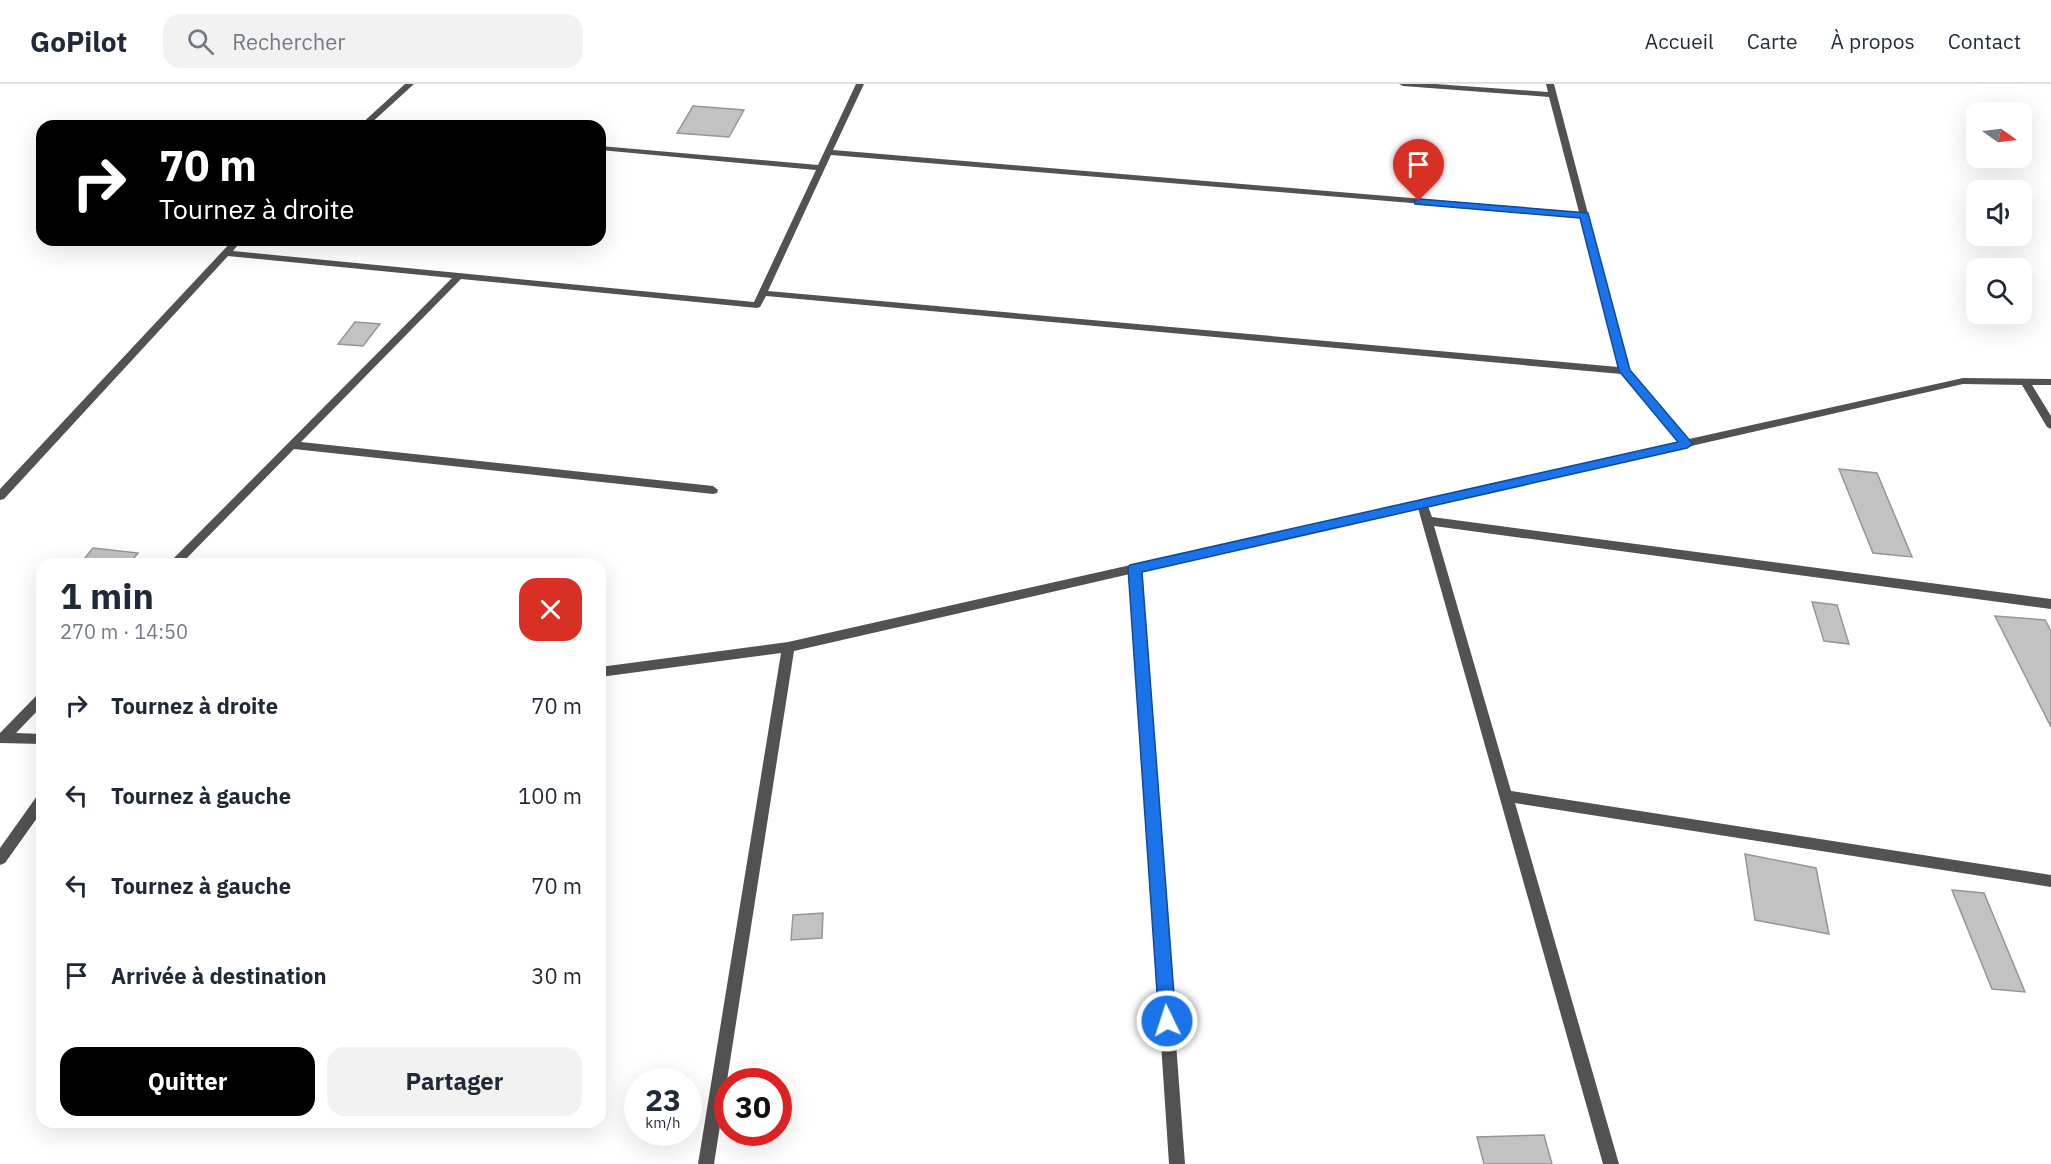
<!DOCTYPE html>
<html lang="fr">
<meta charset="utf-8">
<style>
:root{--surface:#fff;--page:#f2f2f3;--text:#1f2937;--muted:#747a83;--line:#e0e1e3;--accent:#000}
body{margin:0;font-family:"IBM Plex Sans",sans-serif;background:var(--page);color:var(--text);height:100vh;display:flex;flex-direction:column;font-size:22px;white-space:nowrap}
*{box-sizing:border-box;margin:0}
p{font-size:20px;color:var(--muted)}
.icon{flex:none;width:33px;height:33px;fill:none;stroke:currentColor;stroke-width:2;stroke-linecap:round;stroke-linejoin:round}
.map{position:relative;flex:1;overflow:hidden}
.side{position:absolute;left:36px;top:474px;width:570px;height:570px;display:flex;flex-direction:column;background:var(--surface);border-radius:18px;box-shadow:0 6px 24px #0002}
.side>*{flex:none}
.hud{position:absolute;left:36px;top:36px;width:570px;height:126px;border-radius:18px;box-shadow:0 6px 24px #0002;background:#000;color:#fff;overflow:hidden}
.needle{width:39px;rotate:104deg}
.controls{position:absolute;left:1966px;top:18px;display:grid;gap:12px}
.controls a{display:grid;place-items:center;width:66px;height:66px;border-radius:12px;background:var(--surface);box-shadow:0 6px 24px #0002;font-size:30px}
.speed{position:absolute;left:624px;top:984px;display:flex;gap:12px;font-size:30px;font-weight:700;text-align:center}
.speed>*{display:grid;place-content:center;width:78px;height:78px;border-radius:50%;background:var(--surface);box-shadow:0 6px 24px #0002;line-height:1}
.speed small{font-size:15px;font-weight:400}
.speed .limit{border:9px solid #d22;background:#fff;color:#111}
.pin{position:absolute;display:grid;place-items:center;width:51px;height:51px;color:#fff;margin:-62px -26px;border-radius:50% 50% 50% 0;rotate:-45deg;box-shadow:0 0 6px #0007}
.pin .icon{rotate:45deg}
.me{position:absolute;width:66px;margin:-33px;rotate:356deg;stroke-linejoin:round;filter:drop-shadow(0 0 4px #0008)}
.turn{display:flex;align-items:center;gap:21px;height:126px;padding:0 24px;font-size:27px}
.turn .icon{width:78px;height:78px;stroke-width:2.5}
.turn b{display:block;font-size:42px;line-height:51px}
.round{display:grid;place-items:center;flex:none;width:63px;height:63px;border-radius:18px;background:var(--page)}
.headline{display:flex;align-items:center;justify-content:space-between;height:102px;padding:0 24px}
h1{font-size:36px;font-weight:700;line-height:45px}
.cta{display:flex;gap:12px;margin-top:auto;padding:12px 24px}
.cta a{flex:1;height:69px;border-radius:18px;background:var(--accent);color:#fff;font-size:24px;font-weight:700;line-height:69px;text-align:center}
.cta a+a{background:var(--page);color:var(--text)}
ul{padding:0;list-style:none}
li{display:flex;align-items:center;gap:18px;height:90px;padding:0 24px}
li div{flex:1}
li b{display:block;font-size:22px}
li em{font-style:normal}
header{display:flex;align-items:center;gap:36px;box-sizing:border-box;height:84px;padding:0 30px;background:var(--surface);border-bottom:2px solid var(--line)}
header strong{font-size:28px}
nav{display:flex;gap:33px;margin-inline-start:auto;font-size:21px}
.search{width:420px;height:54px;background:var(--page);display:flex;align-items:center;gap:15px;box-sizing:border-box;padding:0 21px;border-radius:18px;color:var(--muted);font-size:22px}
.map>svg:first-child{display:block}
</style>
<header>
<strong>GoPilot</strong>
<div class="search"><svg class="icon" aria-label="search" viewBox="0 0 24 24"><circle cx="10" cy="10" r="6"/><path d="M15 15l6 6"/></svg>Rechercher</div>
<nav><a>Accueil</a><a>Carte</a><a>À propos</a><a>Contact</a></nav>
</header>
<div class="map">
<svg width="2051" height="1080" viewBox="0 0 2051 1080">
<rect width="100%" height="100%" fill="#fff"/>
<path fill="#c2c2c2" stroke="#969696" stroke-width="1.5" d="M693 22 744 26 729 53 677 49Z
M355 238 380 240 363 262 338 260Z
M1839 385 1877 389 1912 473 1873 469Z
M93 464 138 469 129 480H80Z
M1812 518 1837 521 1849 560 1824 557Z
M1995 532 2045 536 2051 547V643Z
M1745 770 1816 784 1829 850 1755 836Z
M1952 806 1984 809 2025 908 1992 905Z
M823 829 822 854 791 856 793 831Z
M1544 1051 1552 1080H1484L1477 1053Z"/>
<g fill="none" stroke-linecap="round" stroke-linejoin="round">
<path fill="#525252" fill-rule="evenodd" d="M405 0H414L368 42H359Z
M856 0H864L833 66 1579 128 1549 13 1403 2 1399 0H1435L1548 8 1546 0H1554L1629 286 1689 355 1963 294 2051 295V301H2032L2051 332V345L2047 343 2022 301 1963 300 1428 422 1432 433 2051 515V525L1434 442 1511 707 2051 791V803L1515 719 1619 1080H1603L1418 424 1141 487 1185 1080H1169L1130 490 794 567 714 1080H698L781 569 600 593V583L788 558 1679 358 1621 290 766 212 760 223 757 224 461 195 301 358 713 402 718 406 717 409 713 410 294 365 181 480H168L452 194 228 172 4 415 0 416V405L233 156H242L233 167 754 218 816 86 600 66V62L818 81ZM831 71 1580 133 1618 283 768 207Z
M42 609V622L16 649 42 650V660L0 659V649L38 610Z
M42 710V727L5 779 0 781V764L37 712Z"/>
</g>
<path fill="#1a73e8" stroke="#114b97" stroke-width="1.5" d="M1419 115 1588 129 1630 286 1693 360 1687 364 1142 488 1176 937 1173 943 1167 946 1161 943 1159 937 1128 484 1130 481 1678 358 1619 287 1580 134 1415 120 1414 117Z"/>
</svg>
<div class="controls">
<a><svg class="needle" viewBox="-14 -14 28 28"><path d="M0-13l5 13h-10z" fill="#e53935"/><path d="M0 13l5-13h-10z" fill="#747a83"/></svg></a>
<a><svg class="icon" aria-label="sound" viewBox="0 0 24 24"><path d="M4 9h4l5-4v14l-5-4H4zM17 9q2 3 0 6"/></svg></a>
<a><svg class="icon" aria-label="search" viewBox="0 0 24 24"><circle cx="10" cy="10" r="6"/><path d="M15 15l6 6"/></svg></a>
</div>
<div class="speed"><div>23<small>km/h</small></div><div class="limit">30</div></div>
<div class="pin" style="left:1419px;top:117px;background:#d93025"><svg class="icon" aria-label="arrive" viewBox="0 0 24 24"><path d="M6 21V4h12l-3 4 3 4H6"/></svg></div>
<svg class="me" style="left:1167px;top:937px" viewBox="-20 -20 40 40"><circle r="17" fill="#1a73e8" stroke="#fff" stroke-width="3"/><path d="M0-11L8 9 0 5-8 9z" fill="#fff"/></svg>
<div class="hud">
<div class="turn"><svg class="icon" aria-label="right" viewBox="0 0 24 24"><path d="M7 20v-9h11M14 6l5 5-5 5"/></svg><div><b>70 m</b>Tournez à droite</div></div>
</div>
<section class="side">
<div class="headline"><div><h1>1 min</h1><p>270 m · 14:50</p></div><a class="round" style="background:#d93025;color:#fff"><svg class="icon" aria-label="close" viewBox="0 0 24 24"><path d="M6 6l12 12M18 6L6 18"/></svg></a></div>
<ul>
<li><svg class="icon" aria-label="right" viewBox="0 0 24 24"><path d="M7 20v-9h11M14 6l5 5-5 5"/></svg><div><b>Tournez à droite</b></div><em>70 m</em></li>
<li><svg class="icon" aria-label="left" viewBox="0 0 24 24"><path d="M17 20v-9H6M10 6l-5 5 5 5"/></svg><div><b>Tournez à gauche</b></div><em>100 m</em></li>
<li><svg class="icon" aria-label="left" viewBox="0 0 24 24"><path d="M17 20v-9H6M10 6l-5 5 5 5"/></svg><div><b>Tournez à gauche</b></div><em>70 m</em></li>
<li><svg class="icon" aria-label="arrive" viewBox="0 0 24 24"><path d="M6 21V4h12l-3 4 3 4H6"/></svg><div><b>Arrivée à destination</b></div><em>30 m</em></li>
</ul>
<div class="cta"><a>Quitter</a><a>Partager</a></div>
</section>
</div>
